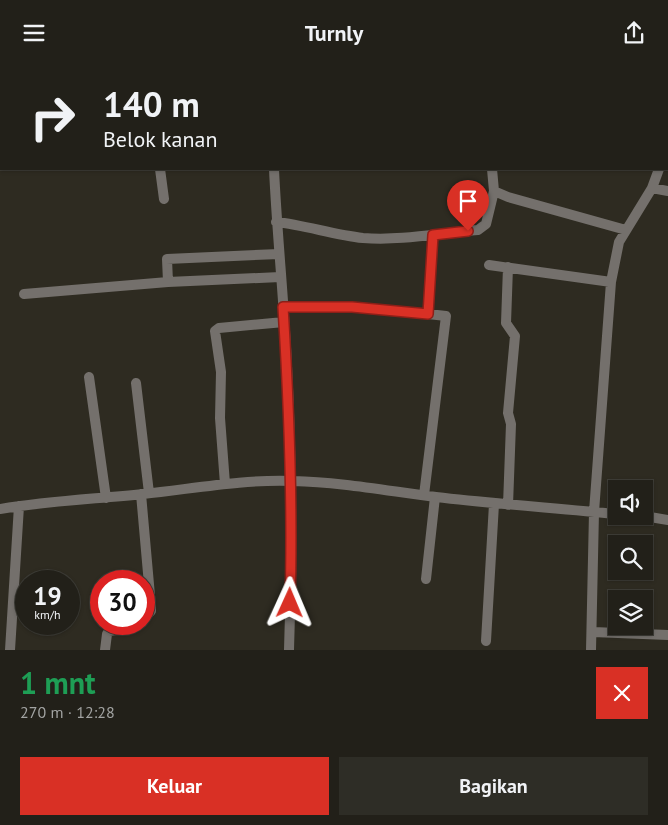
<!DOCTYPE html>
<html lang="id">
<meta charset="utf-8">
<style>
:root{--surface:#222019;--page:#2e2d26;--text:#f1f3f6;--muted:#a2a3a2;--line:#3f3e38;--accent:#d93025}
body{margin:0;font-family:"PT Sans",sans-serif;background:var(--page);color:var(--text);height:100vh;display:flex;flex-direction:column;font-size:19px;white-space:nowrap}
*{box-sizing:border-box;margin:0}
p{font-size:16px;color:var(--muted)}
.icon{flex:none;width:28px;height:28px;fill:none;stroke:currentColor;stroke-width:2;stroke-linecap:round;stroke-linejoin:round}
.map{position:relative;height:585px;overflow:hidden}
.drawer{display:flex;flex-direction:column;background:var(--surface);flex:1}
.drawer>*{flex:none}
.banner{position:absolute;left:0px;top:0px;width:669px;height:105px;box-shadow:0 1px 4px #0004,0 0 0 1px var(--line);background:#222019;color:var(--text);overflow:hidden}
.tools{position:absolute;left:608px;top:415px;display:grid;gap:10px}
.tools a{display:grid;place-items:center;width:45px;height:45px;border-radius:0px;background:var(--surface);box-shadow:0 1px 4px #0004,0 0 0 1px var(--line);font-size:25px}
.speed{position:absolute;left:15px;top:505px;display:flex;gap:10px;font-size:25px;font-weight:700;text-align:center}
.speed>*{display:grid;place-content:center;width:65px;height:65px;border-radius:50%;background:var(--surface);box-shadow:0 1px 4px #0004,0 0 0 1px var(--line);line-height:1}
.speed small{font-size:12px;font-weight:400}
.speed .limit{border:8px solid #d22;background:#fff;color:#111}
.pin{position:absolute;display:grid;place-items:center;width:42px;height:42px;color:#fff;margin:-51px -21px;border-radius:50% 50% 50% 0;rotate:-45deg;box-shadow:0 0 5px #0007}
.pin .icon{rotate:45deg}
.me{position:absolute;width:55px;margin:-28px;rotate:1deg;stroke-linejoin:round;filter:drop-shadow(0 0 4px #0008)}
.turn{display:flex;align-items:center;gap:18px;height:105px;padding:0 20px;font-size:22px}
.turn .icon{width:65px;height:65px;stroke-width:2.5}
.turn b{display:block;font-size:35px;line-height:42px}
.round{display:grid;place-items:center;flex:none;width:52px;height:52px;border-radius:0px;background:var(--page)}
.headline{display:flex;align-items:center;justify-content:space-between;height:85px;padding:0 20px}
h1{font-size:30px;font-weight:700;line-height:38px;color:#1e9e55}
.cta{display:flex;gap:10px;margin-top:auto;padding:10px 20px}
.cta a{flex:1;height:58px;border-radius:0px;background:var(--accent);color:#fff;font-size:20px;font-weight:700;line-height:58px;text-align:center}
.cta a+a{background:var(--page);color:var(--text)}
header{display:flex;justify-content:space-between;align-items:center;height:65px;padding:0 20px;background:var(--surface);font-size:22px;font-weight:700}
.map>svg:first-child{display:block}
</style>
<header><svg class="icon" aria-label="menu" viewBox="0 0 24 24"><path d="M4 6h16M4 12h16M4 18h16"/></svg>Turnly<svg class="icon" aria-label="share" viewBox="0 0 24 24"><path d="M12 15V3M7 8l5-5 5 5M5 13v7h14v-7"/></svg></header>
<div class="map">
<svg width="668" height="585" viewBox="0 0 668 585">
<rect width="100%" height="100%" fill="#2e2b21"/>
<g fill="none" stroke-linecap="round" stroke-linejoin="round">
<path stroke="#74706c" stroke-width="10" d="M41 0 42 1
M268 0V1
M485 0V1
M668 77V74
M160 104 164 134
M274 104C277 169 284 235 287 301 292 395 292 490 289 585
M492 104 494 126 508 132 626 165
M652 123 668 126
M276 157C305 160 334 170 363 173 401 176 440 168 478 165L486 159 494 126
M489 200 611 217
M168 217 167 194 279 189
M24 229 168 217 280 212
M283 241 352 242 428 249
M89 312 106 433
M136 318 149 428
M225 419 220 353 221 307 215 266 219 263 284 257
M141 429 151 542V546L144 554
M424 430 446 251 428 249 433 170
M508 440 511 359 508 348 515 271 506 258 508 202
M0 444C47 436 95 434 143 429 192 424 243 414 293 416 341 417 388 426 436 432 496 439 556 443 616 449
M644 451 668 455
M426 514 435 432
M593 567 668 570
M486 576 494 439
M10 585 19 441
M105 585 107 569 109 566 131 563 140 559
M591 585 594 447 611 217 619 177 652 123 659 104"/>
</g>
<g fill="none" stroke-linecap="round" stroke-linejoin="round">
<g stroke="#8d1f18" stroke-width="12">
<path id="route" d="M290 538C293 439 289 340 283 242H352L428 249 433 170 468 166"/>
</g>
<use href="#route" stroke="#d93025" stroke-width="9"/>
</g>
</svg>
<div class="tools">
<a><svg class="icon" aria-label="sound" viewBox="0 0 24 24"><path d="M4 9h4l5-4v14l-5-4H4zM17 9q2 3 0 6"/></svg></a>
<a><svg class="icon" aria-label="search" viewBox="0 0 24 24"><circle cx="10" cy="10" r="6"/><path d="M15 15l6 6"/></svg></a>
<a><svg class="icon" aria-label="layers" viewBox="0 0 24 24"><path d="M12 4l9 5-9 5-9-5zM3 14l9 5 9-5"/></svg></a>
</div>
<div class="speed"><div>19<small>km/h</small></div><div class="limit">30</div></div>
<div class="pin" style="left:468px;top:166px;background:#d93025"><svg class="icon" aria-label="arrive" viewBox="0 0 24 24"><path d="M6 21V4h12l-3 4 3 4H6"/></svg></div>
<svg class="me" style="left:290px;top:538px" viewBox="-20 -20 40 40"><path d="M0-17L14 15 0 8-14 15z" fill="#d93025" stroke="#fff" stroke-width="4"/></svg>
<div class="banner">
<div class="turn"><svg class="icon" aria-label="right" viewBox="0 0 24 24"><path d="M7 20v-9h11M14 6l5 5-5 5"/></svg><div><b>140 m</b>Belok kanan</div></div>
</div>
</div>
<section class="drawer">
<div class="headline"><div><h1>1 mnt</h1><p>270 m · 12:28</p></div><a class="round" style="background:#d93025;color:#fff"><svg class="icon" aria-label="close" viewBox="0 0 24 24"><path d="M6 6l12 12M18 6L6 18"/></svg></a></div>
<div class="cta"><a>Keluar</a><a>Bagikan</a></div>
</section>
